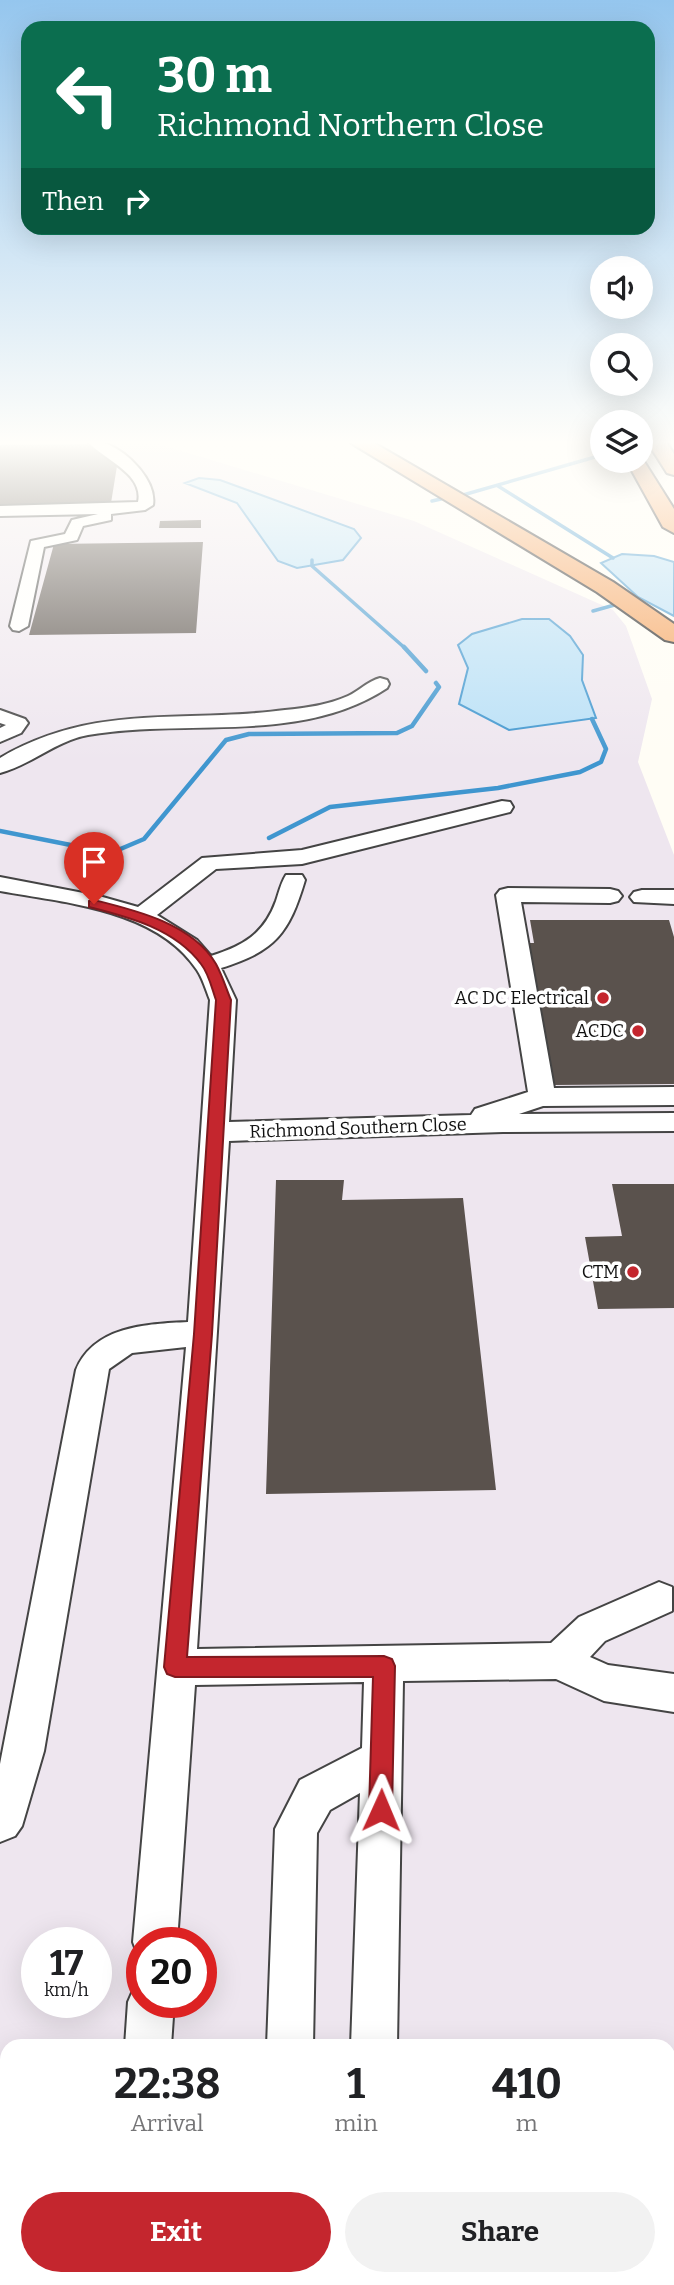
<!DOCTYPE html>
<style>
:root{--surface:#fff;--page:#f2f2f2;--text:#202124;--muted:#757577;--accent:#c4262e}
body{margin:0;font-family:Bitter,serif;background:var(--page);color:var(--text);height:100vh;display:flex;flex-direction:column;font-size:26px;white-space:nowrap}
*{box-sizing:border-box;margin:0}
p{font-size:23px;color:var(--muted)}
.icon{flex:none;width:38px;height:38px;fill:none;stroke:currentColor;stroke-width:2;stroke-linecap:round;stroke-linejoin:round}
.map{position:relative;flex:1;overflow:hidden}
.details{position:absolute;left:0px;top:2039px;width:676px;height:247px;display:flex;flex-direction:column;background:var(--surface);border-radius:21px 21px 0 0;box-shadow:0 7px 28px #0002}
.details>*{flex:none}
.guide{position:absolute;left:21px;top:21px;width:634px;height:214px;border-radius:21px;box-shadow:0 7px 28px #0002;background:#0b6e4f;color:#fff;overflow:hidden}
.fabs{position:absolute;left:590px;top:256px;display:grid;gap:14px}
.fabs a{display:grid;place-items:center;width:63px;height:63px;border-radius:50%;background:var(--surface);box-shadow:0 7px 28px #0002;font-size:35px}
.speed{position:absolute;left:21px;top:1927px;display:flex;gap:14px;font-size:35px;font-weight:700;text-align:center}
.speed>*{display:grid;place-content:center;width:91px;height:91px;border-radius:50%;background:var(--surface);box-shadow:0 7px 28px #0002;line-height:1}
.speed small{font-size:18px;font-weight:400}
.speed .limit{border:10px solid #d22;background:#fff;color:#111}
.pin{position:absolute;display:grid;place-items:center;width:60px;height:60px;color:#fff;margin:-72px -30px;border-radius:50% 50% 50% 0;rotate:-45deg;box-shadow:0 0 7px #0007}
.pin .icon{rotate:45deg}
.me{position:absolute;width:77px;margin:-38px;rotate:1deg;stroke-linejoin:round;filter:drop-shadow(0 0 5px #0008)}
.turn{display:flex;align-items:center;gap:24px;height:147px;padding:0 21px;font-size:32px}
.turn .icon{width:91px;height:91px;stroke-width:2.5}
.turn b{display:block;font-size:49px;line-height:60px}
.then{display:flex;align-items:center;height:66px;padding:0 21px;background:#0003;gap:14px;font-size:26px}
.eta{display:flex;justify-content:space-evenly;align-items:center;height:119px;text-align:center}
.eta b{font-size:42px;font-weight:700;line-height:49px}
.action{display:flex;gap:14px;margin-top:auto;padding:14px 21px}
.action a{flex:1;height:80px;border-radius:42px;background:var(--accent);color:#fff;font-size:28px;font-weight:700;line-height:80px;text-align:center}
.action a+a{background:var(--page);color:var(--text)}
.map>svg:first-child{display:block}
</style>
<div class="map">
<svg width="674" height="2285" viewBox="0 0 674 2285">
<rect width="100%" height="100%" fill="#fffdf5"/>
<path fill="#eee6ef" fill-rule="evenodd" d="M0 443H155L414 521 613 610 626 626 652 699 638 762 674 855V2285H0ZM37 1942H96V2002H37ZM142 1942H201V2002H142ZM7 2046H668V2278H7Z"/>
<path fill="#b9e0f7" stroke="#3f96cf" stroke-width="2" d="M199 478 220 480 354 529 361 538 343 560 297 568 278 561 237 503 185 483Z
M622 554 654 556 674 562V616L638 597 601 563Z
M522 619H549L570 636 583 655 582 680 596 718 509 730 459 704 468 668 458 645 472 634Z"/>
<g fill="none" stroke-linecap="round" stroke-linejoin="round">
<path stroke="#3f96cf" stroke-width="3.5" d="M498 486 613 558
M463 495 602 455
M432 501 441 499
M312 560V566L406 649
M593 611 618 604"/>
<path stroke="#3f96cf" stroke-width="4.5" d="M404 647 426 671
M0 831 111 853 144 839 226 740 249 734 397 733 412 726 439 687 436 683
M269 838 330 807 498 788 580 772 601 762 606 749 592 719"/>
</g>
<path fill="#5a524d" d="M88 444 117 466 111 503 0 505V445Z
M201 520V528H159L160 521Z
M203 542 196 633 29 635 54 544Z
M530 920H669L674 937V1084L554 1085 549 1054H542L524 943H534Z
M276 1180H344L342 1200 463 1198 496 1490 266 1494Z
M612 1184H674V1308L598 1309 585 1237 622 1236Z"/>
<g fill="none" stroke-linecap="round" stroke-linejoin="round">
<g stroke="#444" stroke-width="4">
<path id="minor" d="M89 443C94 443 102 442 107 444 128 452 157 481 153 505L145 510 111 514V520L83 526 77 540 44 547 28 626 19 631 13 630 10 626 31 541 65 534 72 520 98 514 0 516V506L138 502C144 474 105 460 89 443Z
M380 678 387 680 389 684 387 688C301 745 186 718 88 735 55 741 31 765 0 773V758C96 702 182 724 285 710 306 708 328 705 348 696 359 691 368 681 380 678Z
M0 710 25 719 28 723 21 733 0 742V728L6 725 0 723Z
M502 801 510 802 513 807 510 812 302 864 216 869 157 915 197 940 211 956C243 946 264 934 276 901 279 892 281 883 286 875H302L305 880C289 934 275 951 221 968L236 1000 229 1122 471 1115 475 1109 528 1092 496 895 500 890 508 888 610 889 618 891 622 896 618 901 610 903 521 902 554 1088 674 1087V1105L543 1106 519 1114 674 1113V1131L503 1132 229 1141 197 1649 551 1643 579 1617 659 1582 672 1587V1611L605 1641 590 1657 608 1665 674 1674V1712L604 1701 556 1679 403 1681 397 2046H351L360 1793 330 1810 317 1833 313 2046H267L275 1829 300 1780 362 1748 364 1682 195 1685 177 1942H142V1959L139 1958 133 1942 186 1347 132 1353 109 1369 44 1751 22 1826 15 1836 0 1842V1764L76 1370C94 1326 147 1324 188 1322L210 1000C206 990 203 979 197 970 157 909 65 903 0 891V877L99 896 138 907 202 858 302 850Z
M642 890H674V904L634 902 630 897 634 892Z
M142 1983V2002H174L171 2046H125L128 2002 135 1986Z
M42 2278H99L97 2285H39Z
M181 2278H235L238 2285H183Z"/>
</g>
<g stroke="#222" stroke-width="4">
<path id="highway" d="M351 443H374L613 582 674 624V642L665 640 597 592Z
M648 443H667L674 454V475L667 473Z
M640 455 674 509V533L663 527 626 460H640Z"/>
</g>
<use href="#minor" fill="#fff" fill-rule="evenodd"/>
<use href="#highway" fill="#f5a25d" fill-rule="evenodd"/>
</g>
<linearGradient id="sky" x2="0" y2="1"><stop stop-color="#95c6ee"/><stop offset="0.58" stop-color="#fffefa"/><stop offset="1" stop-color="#fffefa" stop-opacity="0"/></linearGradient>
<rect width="674" height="763" fill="url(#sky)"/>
<path fill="#c4262e" stroke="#7f191e" stroke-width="2" d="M94 900C135 910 193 924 216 964 222 975 226 988 231 1000L212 1334 187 1657 384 1656 392 1659 395 1666 392 1810 389 1818 381 1822 372 1818 369 1810 373 1677H175L167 1674 164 1667 194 1334 216 1000C212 989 209 974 201 964 175 929 129 917 89 907V901Z"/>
<g fill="#c4262e" stroke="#fff" stroke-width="2.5">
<circle cx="603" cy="998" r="7"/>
<circle cx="638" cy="1031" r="7"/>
<circle cx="633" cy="1272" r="7"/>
</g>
<g text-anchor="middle" stroke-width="7" stroke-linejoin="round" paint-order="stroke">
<g font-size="18" fill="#111" stroke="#fff" text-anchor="end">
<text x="589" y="1004">AC DC Electrical</text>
<text x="624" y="1037">ACDC</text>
<text x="619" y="1278">CTM</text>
</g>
<g font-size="18" fill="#111" stroke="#fff">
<text transform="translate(358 1128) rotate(-2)" y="6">Richmond Southern Close</text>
</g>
</g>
</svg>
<div class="fabs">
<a><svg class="icon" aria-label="sound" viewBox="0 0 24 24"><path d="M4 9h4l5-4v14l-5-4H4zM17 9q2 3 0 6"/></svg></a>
<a><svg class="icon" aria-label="search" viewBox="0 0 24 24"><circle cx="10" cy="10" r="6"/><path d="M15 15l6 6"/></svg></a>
<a><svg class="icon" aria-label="layers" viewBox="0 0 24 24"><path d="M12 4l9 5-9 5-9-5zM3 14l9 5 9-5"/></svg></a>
</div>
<div class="speed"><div>17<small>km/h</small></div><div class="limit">20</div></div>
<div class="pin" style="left:94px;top:904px;background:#d93025"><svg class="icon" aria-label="arrive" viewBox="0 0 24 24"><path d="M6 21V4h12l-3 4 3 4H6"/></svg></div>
<svg class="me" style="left:381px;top:1810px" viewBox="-20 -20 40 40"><path d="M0-17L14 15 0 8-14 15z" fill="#c4262e" stroke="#fff" stroke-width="4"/></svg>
<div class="guide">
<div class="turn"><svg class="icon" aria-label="left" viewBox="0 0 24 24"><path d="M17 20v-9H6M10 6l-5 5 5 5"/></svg><div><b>30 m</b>Richmond Northern Close</div></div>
<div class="then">Then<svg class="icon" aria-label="right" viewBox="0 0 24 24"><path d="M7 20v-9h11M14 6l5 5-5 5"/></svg></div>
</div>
<section class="details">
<div class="eta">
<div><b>22:38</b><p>Arrival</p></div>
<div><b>1</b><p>min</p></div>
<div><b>410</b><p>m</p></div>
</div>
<div class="action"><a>Exit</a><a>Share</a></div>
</section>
</div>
